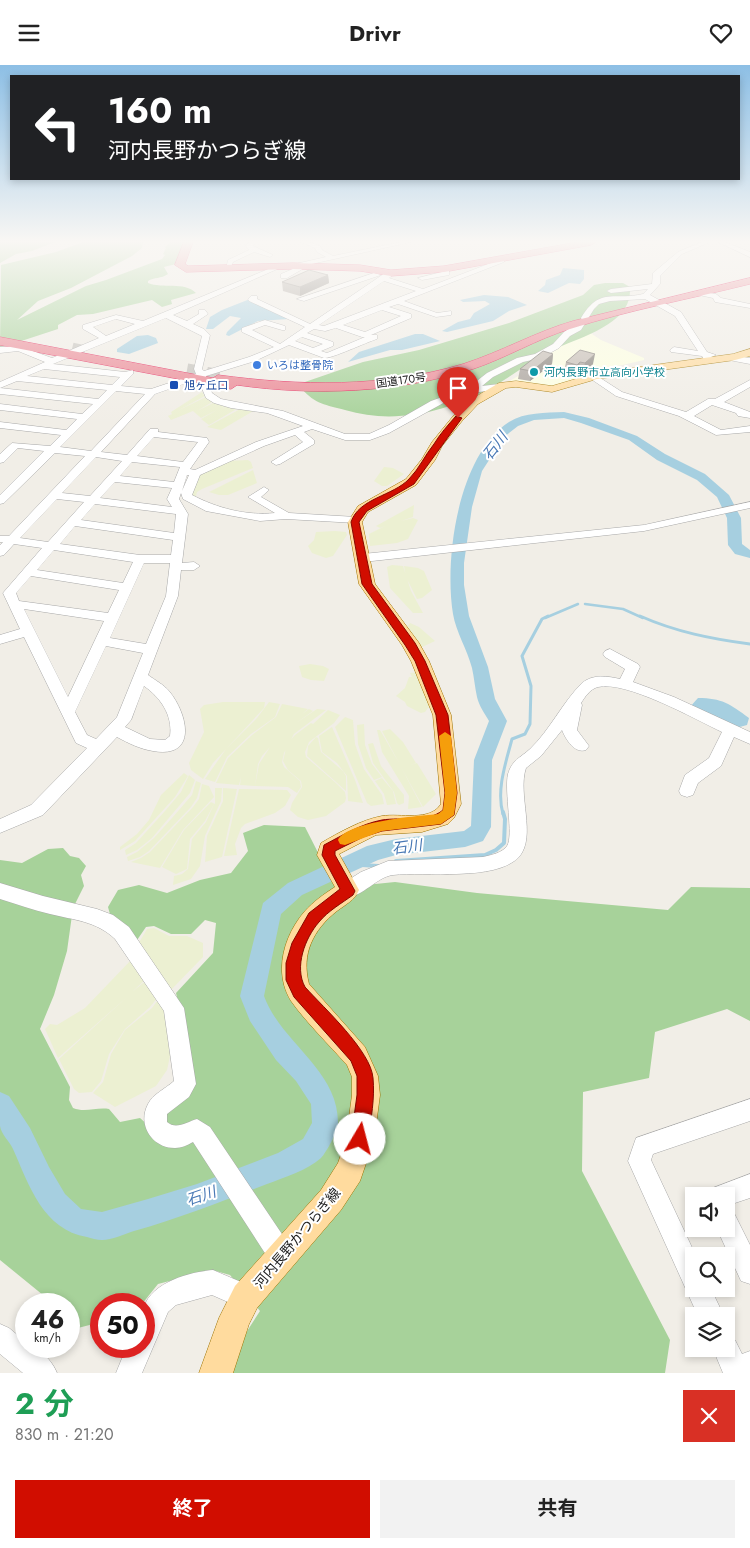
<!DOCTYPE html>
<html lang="ja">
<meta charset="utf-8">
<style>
:root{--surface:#fff;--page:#f2f2f2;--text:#222;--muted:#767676;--accent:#d10d00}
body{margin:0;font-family:Jost,"Noto Sans JP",sans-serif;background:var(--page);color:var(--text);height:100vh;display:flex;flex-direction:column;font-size:19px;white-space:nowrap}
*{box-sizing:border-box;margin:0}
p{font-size:16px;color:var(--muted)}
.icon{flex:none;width:28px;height:28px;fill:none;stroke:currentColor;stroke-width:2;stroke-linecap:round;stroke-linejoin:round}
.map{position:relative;height:1308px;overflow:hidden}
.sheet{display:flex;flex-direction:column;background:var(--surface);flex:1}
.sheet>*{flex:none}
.guide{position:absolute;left:10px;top:10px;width:730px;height:105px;border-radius:0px;box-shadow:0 2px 8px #0003;background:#202124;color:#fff;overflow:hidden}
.controls{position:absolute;left:685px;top:1122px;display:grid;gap:10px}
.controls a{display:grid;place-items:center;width:50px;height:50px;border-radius:0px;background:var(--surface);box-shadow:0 2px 8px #0003;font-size:25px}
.speed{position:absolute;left:15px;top:1228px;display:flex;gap:10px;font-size:25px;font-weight:700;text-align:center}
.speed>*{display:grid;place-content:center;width:65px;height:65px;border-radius:50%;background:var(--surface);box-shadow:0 2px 8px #0003;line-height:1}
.speed small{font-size:12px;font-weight:400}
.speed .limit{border:8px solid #d22;background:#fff;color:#111}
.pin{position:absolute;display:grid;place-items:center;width:42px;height:42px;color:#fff;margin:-51px -21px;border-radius:50% 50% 50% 0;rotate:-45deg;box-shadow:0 0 5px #0007}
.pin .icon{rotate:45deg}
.me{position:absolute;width:55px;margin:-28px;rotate:8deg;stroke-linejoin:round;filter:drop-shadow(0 0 4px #0008)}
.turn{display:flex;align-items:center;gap:18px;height:105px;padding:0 15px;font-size:22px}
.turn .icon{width:65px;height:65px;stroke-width:2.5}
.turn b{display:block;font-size:35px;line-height:42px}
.round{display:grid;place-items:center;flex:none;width:52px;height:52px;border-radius:0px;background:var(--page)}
.head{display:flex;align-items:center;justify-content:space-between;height:85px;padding:0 15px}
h1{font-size:30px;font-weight:700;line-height:38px;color:#1e9e55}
.action{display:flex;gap:10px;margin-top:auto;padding:10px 15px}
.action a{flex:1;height:58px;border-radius:0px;background:var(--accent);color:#fff;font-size:20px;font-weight:700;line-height:58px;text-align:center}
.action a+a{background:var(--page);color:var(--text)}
header{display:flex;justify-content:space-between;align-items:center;height:65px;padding:0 15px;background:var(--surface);font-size:22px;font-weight:700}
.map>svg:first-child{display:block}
</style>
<header><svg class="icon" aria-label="menu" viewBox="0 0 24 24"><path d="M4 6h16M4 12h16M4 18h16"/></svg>Drivr<svg class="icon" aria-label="heart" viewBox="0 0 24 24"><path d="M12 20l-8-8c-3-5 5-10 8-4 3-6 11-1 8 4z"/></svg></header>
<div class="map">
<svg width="750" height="1308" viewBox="0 0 750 1308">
<rect width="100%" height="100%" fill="#f1eee7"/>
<path fill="#fdffe2" d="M589 267 601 275 644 293V295L618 301 611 307 592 308 589 311 549 322 508 317 532 303 564 278Z"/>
<path fill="#ecf0d2" d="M202 327 205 331 179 345 206 332 214 336 197 346 215 337 226 340 222 344 228 340 240 342 209 360 201 354 217 345 201 353 193 346 171 355 168 351 172 349 171 347Z
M242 343 255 345 221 365 207 362Z
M248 395 251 397 253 403 202 424 197 427 196 431H191L196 412 227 396Z
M384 402 393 403 404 409 387 421H382L374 416Z
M253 405 257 418 228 430H219L209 427Z
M414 440 413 452 401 456 413 453 418 455 408 474 397 478 370 481 369 469 385 461 380 463 376 461Z
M335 466 346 467 347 470 333 491 326 493 312 488 308 481 314 475 316 467Z
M392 500 403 501 411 526 423 548H413L390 523 387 502Z
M404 501 418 503 424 506 432 525 422 533 417 534 406 512Z
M410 558 419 562 435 576 418 584 407 562Z
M310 599 323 601 329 604 324 616 311 615 302 612 299 601Z
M419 607 431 639 425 647 421 648 407 641 405 637 396 631 405 623 409 612H412L410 608Z
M223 637H265L264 643 213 698 203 714 191 705 189 698 204 667 200 644 204 640Z
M269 637 280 639 275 652 251 669 227 692 215 717 205 714 226 684 257 653Z
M282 639 308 644 302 649 309 644 313 646 296 658 317 644 326 645 294 669 284 688 282 697 284 702 300 716 301 722 297 728 288 722 255 721 259 699 270 682 262 691 258 699 255 721 240 720 241 712 239 720 216 718 228 693 252 670 276 652Z
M328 645 340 650 334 658 309 677 305 687 306 692 336 718 345 727 346 733 345 737 326 751 308 755 298 752 290 745 292 738 302 722 301 716 288 705 283 696 287 679 295 670 311 658 313 659Z
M345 652 353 655 355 679 364 704 382 730 384 739 371 741 367 738 335 662Z
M364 659 365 680 372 699 382 712 374 715 366 703 358 679 357 660Z
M332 662 355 715 363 738 348 736 347 711 337 698 322 687 319 671Z
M390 664 403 677 416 698 410 700 417 698 436 729 423 742 401 702 422 742 408 744 409 731 382 687 377 665H380L399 698 382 666Z
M316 672 318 673 321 687 343 706 346 711V726L307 691 308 681Z
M373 678 381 701 404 730V738L399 740 397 738 394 727 373 698 368 679Z
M184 708 188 711 175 732 135 776 120 785V782L137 769 149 755 161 730Z
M189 710 195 715 190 728 152 773 137 785 126 790 125 785 136 778 165 746 181 727Z
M382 713 393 726 396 739 387 740 384 729 375 716Z
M196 716 201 718 197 733 191 742 149 786 140 792 128 796 127 792 137 787 154 773 172 753 192 730Z
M202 719 209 721 214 732 183 765 160 803 131 797 141 793 150 787 193 742 199 734Z
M215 723H222L221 736 205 771 200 801 191 814 173 820 174 811 182 809 188 804 192 774 206 757 214 739 205 756 190 774 187 804 176 809 162 802 184 765 211 737 215 739Z
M223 723 237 724 222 792 205 797 207 771 223 736Z
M239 724 287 725 291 730 285 741 275 748 245 759 241 763 235 779 237 790 226 791H224Z
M154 863 169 871H187L203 878V892L170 926 137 881 147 864Z
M133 893 147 913 132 927 148 914 159 931 150 942 125 964 109 989 101 1016 92 1027 79 1028 74 1024 59 994 127 932 58 993 45 964 50 959 57 960 85 943Z
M160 932 170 947 172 982 167 1005 156 1021 115 1042 93 1028 103 1017 111 989 125 965 152 943Z"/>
<path fill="#a7d29a" d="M0 177H55L32 186 16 189 0 198Z
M83 177H143L142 183 132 191 71 223 38 236 17 255 86 221 106 215 162 194 165 190 163 189 166 183 165 182 171 177H186L176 199 164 202 168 209C161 214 154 212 148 216V218C163 224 184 216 196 228L171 235 172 239 162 242 152 235 93 249 77 250 58 260V264L0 283 1 200 56 187Z
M605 218H623L630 222C630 226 630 230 629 234 622 262 575 274 553 285 531 296 512 311 491 323 447 347 394 360 345 345 326 340 315 339 302 324V318L363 297 419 285 509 258 583 230 594 220Z
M264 760 305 762 336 823 395 817 477 828 668 845 691 822 750 823V956L727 944 655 967 649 1013 583 1027 582 1106 670 1275 665 1308H233L240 1277 260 1246 230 1210 212 1205 158 1219 142 1239H101V1257L78 1263 69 1253V1239H54L0 1195V795L22 798 48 784 63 783 70 791 79 793 86 801 81 810 84 821 73 843 67 886 54 930 40 964 70 1022 69 1035 73 1043C85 1048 96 1042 109 1044L120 1057 140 1053 149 1061 176 1036 186 969 176 928 213 888 216 858 205 855 191 869H171L154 861 146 862 135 878 111 853 108 842 118 825 139 820 167 828 200 815 231 808 248 786 243 768Z"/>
<path fill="#a6cfe0" d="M563 203 584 205V214L580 219 569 218 548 228 538 226 545 220 546 215 560 210Z
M484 230 508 232 527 240 509 246 493 256 447 267 442 266 458 257 470 254 474 248 490 239 485 236 463 237 460 235Z
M250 234 289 254 258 256 229 271 226 270 227 267 241 253 230 251 213 264H206L210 252 222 245Z
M415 269H423L440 276 402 285H390L348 297 359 287Z
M148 270 156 273 158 278 129 289 117 287V284L137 271Z
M698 633C722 633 730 639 749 653L747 660 736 663 689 643Z"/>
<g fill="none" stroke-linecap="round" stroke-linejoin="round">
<path stroke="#a6cfe0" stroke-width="2.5" d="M585 539 623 544 643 553
M545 553 578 539"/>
<path stroke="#a6cfe0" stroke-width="3" d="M640 551C676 567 712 574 750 579
M503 749C496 725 506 697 512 674L525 669 530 659 531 621 522 591 542 554 548 551"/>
<path stroke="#a6cfe0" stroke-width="4" d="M396 796 485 790 496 785 504 778 505 754 503 747
M346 799 378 801"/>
<path fill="#a6cfe0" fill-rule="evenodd" d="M564 347 589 353 637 371 665 389 705 409 729 430 741 453 742 479 750 485V493L735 489 728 480 727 453 717 432 697 415 657 395 629 375 581 358 564 353 534 355 518 361 504 372 482 406 472 442 464 498V520L469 551 488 602 495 634 507 656 492 695 491 762 483 776 465 782 396 790 378 795 302 830 281 849 264 931C281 978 339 1005 338 1059 338 1066 326 1088 321 1093 308 1105 283 1113 267 1119 223 1136 180 1153 134 1166 124 1169 112 1175 102 1175 97 1175 91 1173 87 1172 43 1165 29 1120 13 1084 10 1077 1 1069 0 1061 0 1051 0 1038 0 1027L9 1031 30 1063 49 1102 65 1129 81 1144 102 1147 148 1134 197 1119 278 1088 303 1074 312 1058 311 1039 296 1016 276 995 250 956 240 931 263 838 288 818 367 781 396 774 464 766 471 761 474 695 489 656C485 649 479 641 477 632 475 623 474 612 472 603 467 584 456 567 453 549 444 494 458 390 509 357 525 347 545 348 564 347Z"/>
<path stroke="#c7c5bf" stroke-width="13" stroke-dasharray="13 7" stroke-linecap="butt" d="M72 284 85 287
M187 305 221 311"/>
<g stroke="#a8a8a8" stroke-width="1">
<path id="minor" d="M249 177H255L253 181 273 190 270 192 254 187 233 197 230 204H226L228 195 249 185 246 181Z
M301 177H309L320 181 322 185 333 191 401 177H411L307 200 306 202 287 213H281V209L295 203 291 202V200L326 192 317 187 315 183Z
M702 177H710L682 189 660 211V219L650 230 681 247 707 287 716 290 711 292 713 296 712 298H706L702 291 671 287 670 285 674 282 698 286 675 251 645 234 610 236 599 239 594 244 581 265 570 271 559 283 541 293 523 297 493 312 482 321 499 319 504 322 502 324 471 328 447 336 389 368 370 375H345L312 364 304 367 314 375V379L280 399 276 400 271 397 303 377 295 370 264 381 200 410 192 430C217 443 246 451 275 448L248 432 264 422 269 425 261 432 289 448 356 452 362 455 356 458 286 454 260 456 206 446 183 434 181 428 179 434 188 449 182 498 194 497 200 501 194 505H181L178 531 148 610C155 615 164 620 169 626 188 649 198 694 153 686 140 684 128 678 117 672L43 750 0 768V754L31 740 87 683 76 678 24 572 0 579V570L20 564 3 528 42 483 14 479 4 490 0 491V480L3 477H0V471H9L85 391 55 388 4 438 0 439V430L44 386 18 383 4 397 0 398V389L12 378 50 381 61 370 0 363V357L66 365 77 354 0 345V339L82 349 93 339 0 329V323L98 334 107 325 17 316 0 323V317L45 297 18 286 0 288V282L19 281 52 293 99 273 83 264V260L116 250 143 256 278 200H282V202L173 250 187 256 199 249V245H205L208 249 193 259 204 264 210 270 202 304 204 306 249 292 274 282 242 267V263L265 255 285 261V265H282L265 260 252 265 280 279 305 262 249 236 248 234 251 231H257V234L310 259 388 206 395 208 389 213 423 224 496 196 495 193 504 195V197L404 236 437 248 451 246V250L436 252 398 239 389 242 411 249V253L371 270H377V274C367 277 331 294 324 293L289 280 255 296 206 311 212 328 221 334 283 346 345 369H369L389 360 431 336 468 323 487 308 517 293 535 289 553 279 564 267 582 255 581 253C600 221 614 236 643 229L648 224 611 228 607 226 611 224 652 219 653 208 678 187ZM384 216 416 226 324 261 319 260ZM382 245 401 251 365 267 343 260ZM166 253 202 271 194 304 196 309 151 324 121 321 133 309V305L125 307 53 299ZM116 254 135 259 106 271 93 262ZM336 263 362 272H365L327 288 321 286 333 281V277L307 268 314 264 325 266ZM302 272 323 279 313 283 295 276ZM44 304 120 312 112 320 27 311ZM198 314 206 333 214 338 231 343 267 348 303 361 256 377 195 405 190 404 209 377 207 373 158 367V364H150L127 390 101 387 155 329ZM116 326 145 329 91 386 60 382ZM154 372 198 377 183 397 137 391ZM96 392 122 396 90 431 62 428ZM132 397 180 402 174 417 120 411ZM187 410H189L182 426ZM115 417 172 423 167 434 172 442 100 433ZM57 434 84 437 48 477 20 473ZM95 439 176 449 174 468 81 455ZM75 461 173 475 171 490H140L60 479ZM54 485 133 497 123 518 37 505ZM144 498H170L166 531 146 579 110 573ZM31 511 119 525 108 548 19 536 16 528ZM24 544 104 556 68 632ZM106 581 143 588 117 652 96 674 87 670 75 647ZM144 621C160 632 173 650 170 671L165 675 150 674 125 662 131 655Z
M718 177H725L750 187V192Z
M446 206H449V210L422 215 418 213Z
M374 208 381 210 304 236 297 234Z
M699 226 716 229 721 233 750 239V243L715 237 713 233 699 230Z
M732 290 750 293V299L729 295 728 293Z
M594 309 622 327 686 347 708 334H715L750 315V322L724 337 750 347V353L738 351 736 348 712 340 694 351 721 365 750 361V367L716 370 679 351 616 331 591 314V310Z
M750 437V443L644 466 363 497 357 493 363 489 644 460Z
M610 584 638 599 640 602 633 617 674 632 750 667V679L734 672 721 701 698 718 693 730 687 732 681 730 679 726 685 710 709 693 722 667C695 654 625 615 598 622 590 624 585 632 581 638L582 640 577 665 589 681 586 685C575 689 566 675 562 665L541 691 526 703C517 729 537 771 519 792 495 817 425 806 393 810 375 812 359 837 342 831L339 825 342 819 361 807 388 796 483 792C491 790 502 788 507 781 514 771 504 726 508 709 512 695 520 693 530 684 550 665 562 638 582 618 593 609 607 611 620 614L625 604 605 592 603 589 605 586Z
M0 818 43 831 97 844 113 850 129 862 184 943 196 1019 189 1032 167 1049V1057C176 1065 187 1057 197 1054L210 1062 290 1181 293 1190 290 1199 281 1202 272 1199 193 1077C188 1080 181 1083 175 1083 152 1083 137 1060 148 1039 153 1029 165 1024 174 1016L164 946 115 874C96 856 74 855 50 849 33 845 17 839 0 834Z
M750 1034V1056L653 1089 651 1095 696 1191H694V1224H711L724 1251H698L628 1096 636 1073Z
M750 1109V1133L726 1141V1131H709L713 1123Z
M726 1144 734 1148 750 1180V1219L741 1216 717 1164H726Z
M213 1205 255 1223 259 1232 255 1241 246 1245 212 1230 176 1240 168 1247 142 1308H116L127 1281H144C144 1269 141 1253 144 1242 152 1217 190 1207 213 1205Z
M0 1259 9 1263 26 1277V1281C39 1281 53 1297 57 1308H23L0 1289Z
M726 1271 735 1275 742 1289 750 1286V1308H723L713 1284H726Z"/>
</g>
<g stroke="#9d7300" stroke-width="1">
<path id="major" d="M750 284V291L735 295 597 314 552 327 516 322 506 323 478 339 462 356 442 381 435 395 416 420 368 447 362 457 375 519 419 578 429 596 451 650 461 739 454 753 448 759 422 767 376 770 339 789 359 825C355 835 345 840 337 846 313 865 301 889 309 919L365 982 374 1002 378 1011 380 1030 374 1075 360 1116 341 1145 257 1243 249 1259 233 1308H199L219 1253 235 1221 321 1125 338 1098 346 1075 352 1030V1012L347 1000C330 981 305 956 291 936 273 907 284 870 305 846 313 837 324 829 335 822L317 790 321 778C340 767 361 755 382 751 400 748 430 757 441 739L433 650 411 596 402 580 359 519 348 457 358 441 406 414 422 394 432 377 454 350 470 335 499 318 516 316 552 321 596 308 733 289Z"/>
</g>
<g stroke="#e32057" stroke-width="1">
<path id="highway" d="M184 177H193L185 199 188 201 293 198 360 200 391 205 444 201 578 177H596L591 180 444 207 391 211 360 206 293 204 186 207 175 200Z
M750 213V219C690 234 629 245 570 264 537 274 506 293 473 304 397 328 315 331 237 320L231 324 0 280V272L213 313 218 310C300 321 383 323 463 299 501 287 535 267 573 256Z"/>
</g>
<use href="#minor" fill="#fff" fill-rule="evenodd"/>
<use href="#major" fill="#ffdb9e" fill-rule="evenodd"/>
<use href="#highway" fill="#eb8c98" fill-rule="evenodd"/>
</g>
<path fill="#aaa39d" d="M328 210 329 218 300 231 283 226 282 217Z
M580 285 593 299 583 308 578 307 575 310 564 307 566 297Z
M553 289 552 299 530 316 518 314 520 304Z"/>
<path fill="#8b857f" d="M328 210 329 218 300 231V222Z
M553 289 552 299 530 316 532 306Z
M595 289 593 299 583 308 585 298Z
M580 297 578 307 575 310 577 300Z"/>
<path fill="#c6beb6" stroke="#8b857f" d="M309 205 328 210 300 222 282 217Z
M580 285 595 289 585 298 580 297 577 300 566 297Z
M543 286 553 289 532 306 520 304Z"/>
<linearGradient id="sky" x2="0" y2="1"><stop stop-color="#8dbfe5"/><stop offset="0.49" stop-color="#f9f7f4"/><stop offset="1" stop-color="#f9f7f4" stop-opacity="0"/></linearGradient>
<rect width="750" height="360" fill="url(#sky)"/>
<path fill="#d10d00" stroke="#880800" d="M456 351 462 353 414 419 367 446 359 457 372 519 415 578 425 596 448 650 457 728 454 750 441 759 382 766 363 772 335 786V790L355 826 353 830C342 838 328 846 319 857 305 873 294 902 305 922 324 943 371 986 373 1013 375 1033 371 1054 368 1074L366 1081 360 1083 354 1081 351 1074 357 1030V1011L351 996 294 932 286 915V898L292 878 309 848 340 824 322 790 324 780C343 770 361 759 382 755 401 752 428 758 443 745L445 728 436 650 415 596 405 580 362 519 351 457C359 433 393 431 409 414 419 404 425 390 434 379 440 369 448 360 456 351Z"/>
<path fill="#f59e0b" d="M445 667 451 671 457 728 454 750 441 759 382 766 345 780 340 779 338 775C348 756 418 751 438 749L443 745 445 728 439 671Z"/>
<circle fill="#3f7fe0" stroke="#fff" stroke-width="2" cx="257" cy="300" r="5"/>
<circle fill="#0f9aa8" stroke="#fff" stroke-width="2" cx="534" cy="307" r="5"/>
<rect fill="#1a4fb4" stroke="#fff" stroke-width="2" x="169" y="315" width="10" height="10" rx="2.5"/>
<g text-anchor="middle" stroke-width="4" stroke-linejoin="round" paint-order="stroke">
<g font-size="11" fill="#366cbe" stroke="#fff" text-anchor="start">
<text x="267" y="304">いろは整骨院</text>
</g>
<g font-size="11" fill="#0d838f" stroke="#fff" text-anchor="start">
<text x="544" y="311">河内長野市立高向小学校</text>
</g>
<g font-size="11" fill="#212121" stroke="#fff">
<text transform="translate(401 315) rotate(-8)" y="4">国道170号</text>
</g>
<g font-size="11" fill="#164399" stroke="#fff" text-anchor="start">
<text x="184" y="324">旭ヶ丘口</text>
</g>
<g font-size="14" fill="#212121" stroke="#fff">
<text transform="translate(297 1173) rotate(-50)" y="5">河内長野かつらぎ線</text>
</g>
<g font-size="15" font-style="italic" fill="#4878b5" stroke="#fff">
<text transform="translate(495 381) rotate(-52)" y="5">石川</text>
<text transform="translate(407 782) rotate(-8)" y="5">石川</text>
<text transform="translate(201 1131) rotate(-19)" y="5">石川</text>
</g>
</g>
</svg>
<div class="controls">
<a><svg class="icon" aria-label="sound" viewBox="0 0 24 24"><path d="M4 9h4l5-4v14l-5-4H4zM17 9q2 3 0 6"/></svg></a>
<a><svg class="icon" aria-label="search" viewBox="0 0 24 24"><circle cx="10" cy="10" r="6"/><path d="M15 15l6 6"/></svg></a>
<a><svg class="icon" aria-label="layers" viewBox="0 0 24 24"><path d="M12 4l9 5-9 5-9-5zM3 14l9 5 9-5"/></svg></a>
</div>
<div class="speed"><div>46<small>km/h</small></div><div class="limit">50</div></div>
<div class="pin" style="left:458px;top:353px;background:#d93025"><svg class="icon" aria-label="arrive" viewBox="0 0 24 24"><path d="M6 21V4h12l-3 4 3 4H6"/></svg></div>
<svg class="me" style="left:360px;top:1074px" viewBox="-20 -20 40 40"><circle r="19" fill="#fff"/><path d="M0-13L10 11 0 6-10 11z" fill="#d10d00"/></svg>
<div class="guide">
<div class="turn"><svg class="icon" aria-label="left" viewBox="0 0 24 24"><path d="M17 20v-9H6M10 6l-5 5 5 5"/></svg><div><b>160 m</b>河内長野かつらぎ線</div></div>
</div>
</div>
<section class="sheet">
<div class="head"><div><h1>2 分</h1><p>830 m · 21:20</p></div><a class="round" style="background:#d93025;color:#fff"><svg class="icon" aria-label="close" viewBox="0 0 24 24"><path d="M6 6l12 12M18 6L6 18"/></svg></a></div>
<div class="action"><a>終了</a><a>共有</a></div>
</section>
